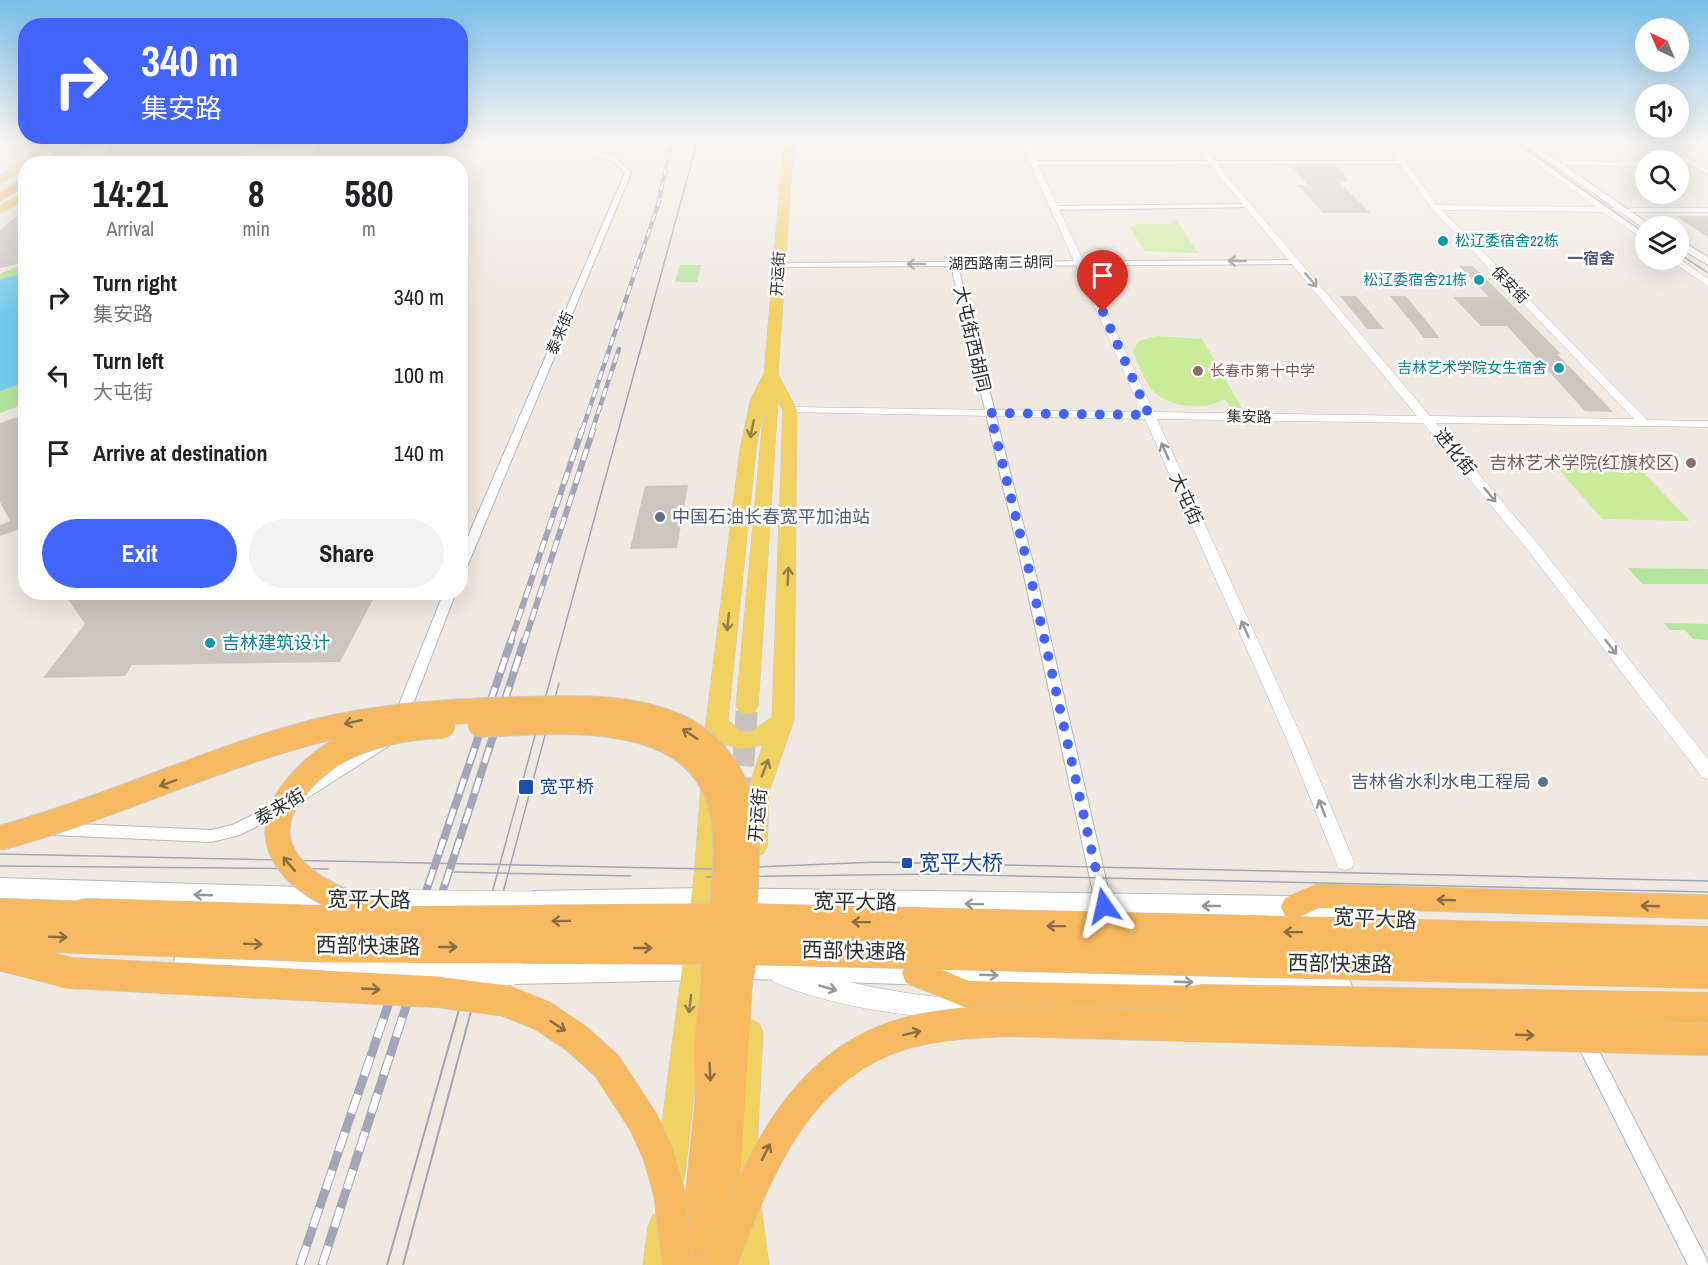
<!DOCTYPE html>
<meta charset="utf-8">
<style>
:root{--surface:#fff;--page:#f2f2f2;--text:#202124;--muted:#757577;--accent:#4264fb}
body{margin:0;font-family:"Archivo Narrow","Noto Sans SC",sans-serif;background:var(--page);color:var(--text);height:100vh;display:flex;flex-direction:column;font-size:22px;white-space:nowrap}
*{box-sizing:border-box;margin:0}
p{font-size:20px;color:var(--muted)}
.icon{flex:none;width:33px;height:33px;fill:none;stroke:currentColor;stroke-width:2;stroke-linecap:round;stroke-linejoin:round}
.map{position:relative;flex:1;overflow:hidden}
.sheet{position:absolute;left:18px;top:156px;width:450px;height:444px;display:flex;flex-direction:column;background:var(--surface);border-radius:24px;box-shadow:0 6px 24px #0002}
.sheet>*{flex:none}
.banner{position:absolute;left:18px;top:18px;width:450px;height:126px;border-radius:24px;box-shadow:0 6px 24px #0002;background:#4264fb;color:#fff;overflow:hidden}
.needle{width:39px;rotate:316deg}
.fabs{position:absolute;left:1635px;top:18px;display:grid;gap:12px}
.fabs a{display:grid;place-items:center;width:54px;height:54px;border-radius:50%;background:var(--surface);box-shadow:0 6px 24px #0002;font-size:30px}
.pin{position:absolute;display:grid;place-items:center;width:51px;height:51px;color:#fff;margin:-62px -26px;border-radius:50% 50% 50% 0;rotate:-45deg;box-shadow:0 0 6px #0007}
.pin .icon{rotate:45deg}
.me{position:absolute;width:66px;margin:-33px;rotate:349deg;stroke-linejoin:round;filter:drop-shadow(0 0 4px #0008)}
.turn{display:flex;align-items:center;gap:21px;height:126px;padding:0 24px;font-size:27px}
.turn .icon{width:78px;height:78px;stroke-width:2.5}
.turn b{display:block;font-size:42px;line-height:51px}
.eta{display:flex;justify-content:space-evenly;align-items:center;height:102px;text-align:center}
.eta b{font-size:36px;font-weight:800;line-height:42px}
.primary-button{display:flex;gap:12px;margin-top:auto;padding:12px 24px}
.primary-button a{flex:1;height:69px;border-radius:36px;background:var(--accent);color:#fff;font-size:24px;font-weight:800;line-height:69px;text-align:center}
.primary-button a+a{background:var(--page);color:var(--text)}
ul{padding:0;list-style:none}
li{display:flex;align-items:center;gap:18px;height:78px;padding:0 24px}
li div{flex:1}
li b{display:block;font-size:22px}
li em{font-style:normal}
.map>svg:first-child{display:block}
</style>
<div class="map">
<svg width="1708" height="1265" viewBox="0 0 1708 1265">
<rect width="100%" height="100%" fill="#efe9e1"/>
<path fill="#b6e59e" d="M25 263V404L0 413V274Z
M680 265H701L697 282H675Z
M1628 568 1708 569V584H1642Z
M1664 623 1708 624V640L1693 639 1685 630H1670Z"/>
<path fill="#c9ec9a" d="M1232 139H1238L1248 147 1278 146H1256L1249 139H1277L1284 147 1278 139H1306L1313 146 1310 139H1315L1319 146 1246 149 1239 147Z
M1171 221H1177L1198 253 1145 251 1130 228 1137 224H1173Z
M1156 336 1202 339 1242 408H1230L1225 399C1206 411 1167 408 1151 389 1144 379 1137 362 1133 351L1139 341Z
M1563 461 1633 462 1690 521 1602 519 1555 465H1566Z"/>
<path fill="#75cff0" d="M20 274H25V382L0 391V280Z"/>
<path fill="#cbc7bf" d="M123 139H282L283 143 204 164H109L104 158 114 140Z
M324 139H475V142L404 164H331L314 151Z
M1336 166 1349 181H1338L1371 213H1323L1298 185H1308L1292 167Z
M26 207V262L0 268V231Z
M1676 216H1708V237L1692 227Z
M1459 266H1473L1561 354H1557L1613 412 1585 411 1507 326H1481L1453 297H1489Z
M1340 296H1356L1384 329H1367Z
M1390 296H1406L1440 338H1424Z
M26 414V527L0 536V525L10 521 0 502V423Z
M688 485 677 548 630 549 645 486Z
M328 592H377L340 662 132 665 125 676 43 678 85 624 67 598 326 596Z"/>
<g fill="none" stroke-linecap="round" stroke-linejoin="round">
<path stroke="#c8c4bd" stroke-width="22" stroke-dasharray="22 11" stroke-linecap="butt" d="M741 799 747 706"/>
<g stroke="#b4b7c1" stroke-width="2">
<path id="minor" d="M31 139 28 141 0 144V140Z
M616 158 631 173 466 569 460 573V555L625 173 613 160Z
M1402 161 1404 164 1033 165 1030 163 1033 161Z
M1249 204 1252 206 1251 207 1053 210 1050 208 1053 206Z
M1295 260 1299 262 1298 264 958 266 1035 571 1112 906 1109 911 1104 913 1099 911 1096 906 1023 571 951 266 778 267 774 265 778 263Z
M444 592H456L408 717 406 721H396L394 717Z
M385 736 390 737 392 741 390 745 301 802 296 804 291 802 289 798 291 794Z
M282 801 287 803 289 807 287 811 240 835 211 842 53 835 48 833 46 829 48 825 53 823 211 830 232 825Z
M1583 1029 1589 1032 1706 1258 1708 1265H1688L1577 1044 1574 1038 1577 1032Z"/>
</g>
<g stroke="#b4b7c1" stroke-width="1">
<path id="tertiary" d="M553 139H563L620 160 613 162Z
M1019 139H1026L1154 412 1417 416 1189 139H1196L1430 416 1634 419 1432 209 1382 139H1389L1437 205 1596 207 1504 139H1512L1607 207 1627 210 1631 208H1708V212H1631L1627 210 1614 212 1646 235V241L1603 212 1442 210 1647 420 1708 421V427L1436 423 1537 543 1708 759V779L1702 777 1527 549 1423 423 1157 419 1303 740 1354 862 1352 868 1345 870 1338 868 1336 862 1287 740 1145 419 786 412 784 410 790 407 1142 412Z
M1648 139H1656L1708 170V175Z
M1564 161 1646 162V166L1561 165Z
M1678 258 1708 279V286L1670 260Z
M780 965C843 982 906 996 972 1000L979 1003 983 1010 979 1017 972 1020C906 1017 834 1007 773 982L770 975 773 968Z"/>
</g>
<g stroke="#b4b7c1" stroke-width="2">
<path id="secondary" d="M1516 139H1526L1652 226 1643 228Z
M1678 239 1708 257V265L1678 247Z
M0 878 335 888 343 892 347 899 343 906 335 910 0 898Z
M704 888 1295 896 1331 908H1349L1357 911 1361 919 1357 927C1336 935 1316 925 1295 918L704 910 534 913 526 909 522 902 526 895 534 891Z
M185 952 337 956 346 960 349 968 346 976 337 980 185 976 176 972 173 964 176 956Z
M751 955 1340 975 1349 978 1352 987 1349 996 1340 999 751 979 511 984 502 980 499 972 502 964 511 960Z"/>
</g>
<g stroke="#c9c9c9" stroke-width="1">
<path id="primary" d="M42 139H52L32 164H26V169L0 183V176L23 162Z
M77 139H87L72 164H62Z
M784 139H794L778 374 797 410 794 720 769 792 767 847 763 854 755 857 747 854 743 847 747 792 763 745 740 749 726 744 718 877 685 1176 681 1187 670 1191 659 1187 655 1176 694 877 706 722 740 449 751 398 764 374ZM778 402 783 410 772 717 752 731 741 732 728 720 756 449 764 407 736 706 740 712 747 714 754 712 758 706Z
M26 192V200L0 213V206Z
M749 1019 759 1023 763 1033 756 1168 769 1265H737L726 1168 735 1033 739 1023Z
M664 1210 675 1215 680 1226 675 1265H643L648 1226 653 1215Z"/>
</g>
<g stroke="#c9c9c9" stroke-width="1">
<path id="trunk" d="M64 139H75L54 164H43Z
M26 178V186L0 201V193Z
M1317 884 1708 895V919L1319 908 1295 919 1285 916 1281 907 1285 898Z
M716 958 726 962 728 966 739 959 749 963 753 973 736 1249 731 1261 722 1265H678L695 1101 694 1042 702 972 706 962Z
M916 959 969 981 1200 986 1210 990 1215 1000 1210 1010 1200 1014 969 1009 906 983 902 973 906 963Z"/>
</g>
<use href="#minor" fill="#fff" fill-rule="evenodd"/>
<use href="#tertiary" fill="#fff" fill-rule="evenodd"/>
<use href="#secondary" fill="#fff" fill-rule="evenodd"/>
<use href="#primary" fill="#f2d163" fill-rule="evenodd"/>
<use href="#trunk" fill="#f8ba60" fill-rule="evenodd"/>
<path stroke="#a3a6b8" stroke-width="1.5" d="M1511 139 1646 234
M1678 253 1708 273
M0 854 707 869 877 862 1708 881
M0 866 328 869
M454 872 631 876
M706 877 935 874 1708 892
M486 915 698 139
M497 915 559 683"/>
<path stroke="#a3a6b8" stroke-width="2" d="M387 1265 486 914
M403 1265 497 914"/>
<g stroke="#a3a6b8" stroke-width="4">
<path id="rail-far4" d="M637 267 658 205 672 139"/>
</g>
<g stroke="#a3a6b8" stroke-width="4.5">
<path id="rail-far3" d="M582 431 637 266
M592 431 619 349"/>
</g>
<g stroke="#a3a6b8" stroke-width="6">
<path id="rail-far2" d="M510 643 582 430
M524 643 593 430"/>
</g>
<g stroke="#a3a6b8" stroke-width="8">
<path id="rail-far1" d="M418 915 511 641
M435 915 524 641"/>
</g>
<g stroke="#a3a6b8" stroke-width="9">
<path id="rail" d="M300 1265 419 914
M322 1265 436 914"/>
</g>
<use href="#rail-far4" stroke="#fff" stroke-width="2" stroke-dasharray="8" stroke-linecap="butt"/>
<use href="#rail-far3" stroke="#fff" stroke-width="3" stroke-dasharray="9" stroke-linecap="butt"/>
<use href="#rail-far2" stroke="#fff" stroke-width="4" stroke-dasharray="12" stroke-linecap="butt"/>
<use href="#rail-far1" stroke="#fff" stroke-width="5" stroke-dasharray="16" stroke-linecap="butt"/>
<use href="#rail" stroke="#fff" stroke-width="7" stroke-dasharray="20" stroke-linecap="butt"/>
<g stroke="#b4b7c1" stroke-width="22" stroke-linecap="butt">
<path id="secondary-bridge-far1" d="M367 900 534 902"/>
</g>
<g stroke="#b4b7c1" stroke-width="28" stroke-linecap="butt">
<path id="secondary-bridge" d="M337 968 511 972"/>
</g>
<g stroke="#c9c9c9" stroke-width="26" stroke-linecap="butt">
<path id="trunk-bridge-far1" d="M480 725C550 722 674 708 712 784 732 822 725 874 721 915
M0 838C107 809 207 760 313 732 380 715 449 711 518 709 571 708 627 704 677 726 700 736 721 757 732 779 752 820 747 871 744 915
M0 911 134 915
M383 913C327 902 242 858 293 791 304 776 318 764 333 754 367 735 405 727 443 726"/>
</g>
<g stroke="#c9c9c9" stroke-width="32" stroke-linecap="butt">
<path id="trunk-bridge" d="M85 914 356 922 745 919 1708 942
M0 935 336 947 745 949 1708 973
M0 955 70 973 437 992 506 1001 543 1016 577 1039 607 1066 644 1123 658 1154 669 1192 678 1265
M716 972 721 914
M739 973 744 914
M1200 1000 1708 1008
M721 1265C756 1171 797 1065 903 1034 937 1024 972 1023 1007 1021L1708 1040"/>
</g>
<use href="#secondary-bridge-far1" stroke="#fff" stroke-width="21"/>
<use href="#secondary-bridge" stroke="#fff" stroke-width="26"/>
<use href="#trunk-bridge-far1" stroke="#f8ba60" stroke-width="24"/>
<use href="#trunk-bridge" stroke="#f8ba60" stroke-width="31"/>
</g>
<defs><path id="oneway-shaft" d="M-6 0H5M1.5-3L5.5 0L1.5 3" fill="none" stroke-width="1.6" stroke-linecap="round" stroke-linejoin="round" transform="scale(1.5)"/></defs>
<g stroke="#969696">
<use href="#oneway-shaft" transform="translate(1237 261) rotate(-180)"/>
<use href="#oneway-shaft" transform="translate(916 264) rotate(180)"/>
<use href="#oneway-shaft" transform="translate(1311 280) rotate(50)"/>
<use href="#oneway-shaft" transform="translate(1165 451) rotate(-114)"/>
<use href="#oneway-shaft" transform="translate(1490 495) rotate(51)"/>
<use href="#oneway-shaft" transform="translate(1245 629) rotate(-114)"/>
<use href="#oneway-shaft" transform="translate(1611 647) rotate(52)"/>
<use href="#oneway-shaft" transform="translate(1322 808) rotate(-112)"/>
<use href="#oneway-shaft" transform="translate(203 895) rotate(-178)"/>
<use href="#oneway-shaft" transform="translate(974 904) rotate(-179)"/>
<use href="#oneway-shaft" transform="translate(1211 906) rotate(-180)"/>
<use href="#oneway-shaft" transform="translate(989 975) rotate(2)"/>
<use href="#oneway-shaft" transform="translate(1184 982) rotate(2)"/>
<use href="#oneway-shaft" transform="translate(828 988) rotate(16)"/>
</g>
<g stroke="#908048">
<use href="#oneway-shaft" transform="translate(752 429) rotate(101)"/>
<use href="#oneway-shaft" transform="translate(788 576) rotate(-88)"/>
<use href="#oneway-shaft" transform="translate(728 622) rotate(96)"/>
<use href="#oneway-shaft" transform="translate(765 768) rotate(-68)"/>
<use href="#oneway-shaft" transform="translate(690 1004) rotate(97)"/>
</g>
<g stroke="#896d44">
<use href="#oneway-shaft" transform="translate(353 722) rotate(168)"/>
<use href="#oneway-shaft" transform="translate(690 734) rotate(-147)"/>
<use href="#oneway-shaft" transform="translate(168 783) rotate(160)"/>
<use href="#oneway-shaft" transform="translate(289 864) rotate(-130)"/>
<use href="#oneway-shaft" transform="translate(1446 900) rotate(-178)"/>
<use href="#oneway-shaft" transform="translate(1650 906) rotate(-178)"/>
<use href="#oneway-shaft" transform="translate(561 921) rotate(179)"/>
<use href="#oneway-shaft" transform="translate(861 922) rotate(-179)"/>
<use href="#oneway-shaft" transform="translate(1056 926) rotate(-179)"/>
<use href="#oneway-shaft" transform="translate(1293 932) rotate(-179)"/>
<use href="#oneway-shaft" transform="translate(58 937) rotate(2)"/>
<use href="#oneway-shaft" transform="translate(253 944) rotate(2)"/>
<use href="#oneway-shaft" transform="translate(448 947)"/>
<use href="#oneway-shaft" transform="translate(643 948)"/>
<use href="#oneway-shaft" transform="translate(371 989) rotate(3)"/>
<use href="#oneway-shaft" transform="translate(558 1026) rotate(33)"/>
<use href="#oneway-shaft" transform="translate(912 1033) rotate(-14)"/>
<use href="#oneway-shaft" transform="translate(1525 1035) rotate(2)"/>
<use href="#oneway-shaft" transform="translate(710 1072) rotate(87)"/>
<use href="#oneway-shaft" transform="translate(766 1152) rotate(-63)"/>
</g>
<linearGradient id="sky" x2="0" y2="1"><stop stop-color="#7abfeb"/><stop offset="0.44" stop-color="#f8f5f2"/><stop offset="1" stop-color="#f8f5f2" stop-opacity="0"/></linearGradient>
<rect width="1708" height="316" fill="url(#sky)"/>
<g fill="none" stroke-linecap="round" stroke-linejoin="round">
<path stroke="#4264fb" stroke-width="10" stroke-dasharray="0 18" d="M1103 312 1149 415 990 413 1029 570 1104 906"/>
</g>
<g fill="#0f9aa8" stroke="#fff" stroke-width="2">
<circle cx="1443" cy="241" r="6"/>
<circle cx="1479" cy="280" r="6"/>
<circle cx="1559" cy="368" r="6"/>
<circle cx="210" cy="643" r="6"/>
</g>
<g fill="#8d6e63" stroke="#fff" stroke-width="2">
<circle cx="1198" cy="371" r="6"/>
<circle cx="1691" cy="463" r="6"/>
</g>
<g fill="#5c6f8a" stroke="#fff" stroke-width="2">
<circle cx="660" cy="517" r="6"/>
<circle cx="1543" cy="782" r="6"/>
</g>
<g fill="#1a4fb4" stroke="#fff" stroke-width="2">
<rect x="518" y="779" width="16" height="16" rx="3"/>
<rect x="901" y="857" width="12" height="12" rx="3"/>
</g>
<g text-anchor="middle" stroke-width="5" stroke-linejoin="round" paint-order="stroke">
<g font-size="15" fill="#0d838f" stroke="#fff" text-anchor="end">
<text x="1455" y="246" text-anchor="start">松辽委宿舍22栋</text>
<text x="1467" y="285">松辽委宿舍21栋</text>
<text x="1547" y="373">吉林艺术学院女生宿舍</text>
</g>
<g font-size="15" fill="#2e2e2e" stroke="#fff">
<text transform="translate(1001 263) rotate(-1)" y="5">湖西路南三胡同</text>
<text transform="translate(778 274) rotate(-86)" y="5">开运街</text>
<text transform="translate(1510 285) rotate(46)" y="5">保安街</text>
<text transform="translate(560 333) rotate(-67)" y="5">泰来街</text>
<text transform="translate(1249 417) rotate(1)" y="5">集安路</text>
</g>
<g font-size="15" fill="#785e54" stroke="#fff" text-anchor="start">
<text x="1210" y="376">长春市第十中学</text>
</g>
<g font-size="16" font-weight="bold" fill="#4d5680" stroke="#fff">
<text x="1591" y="264">一宿舍</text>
</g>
<g font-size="18" fill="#2e2e2e" stroke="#fff">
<text transform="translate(972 339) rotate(77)" y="6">大屯街西胡同</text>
<text transform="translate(1455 452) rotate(51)" y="6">进化街</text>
<text transform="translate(1186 499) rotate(66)" y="6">大屯街</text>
<text transform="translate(280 807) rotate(-30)" y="6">泰来街</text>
<text transform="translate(758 815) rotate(-85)" y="6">开运街</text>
</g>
<g font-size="18" fill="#785e54" stroke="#fff" text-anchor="end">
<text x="1679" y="469">吉林艺术学院(红旗校区)</text>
</g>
<g font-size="18" fill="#4e5e75" stroke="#fff" text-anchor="start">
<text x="672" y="523">中国石油长春宽平加油站</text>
<text x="1531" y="788" text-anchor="end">吉林省水利水电工程局</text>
</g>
<g font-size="18" fill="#0d838f" stroke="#fff" text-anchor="start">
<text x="222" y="649">吉林建筑设计</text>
</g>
<g font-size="18" fill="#164399" stroke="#fff" text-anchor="start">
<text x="540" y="793">宽平桥</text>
</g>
<g font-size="21" fill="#164399" stroke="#fff" text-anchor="start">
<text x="919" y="870">宽平大桥</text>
</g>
<g font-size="21" fill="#2e2e2e" stroke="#fff">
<text transform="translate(369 900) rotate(1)" y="7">宽平大路</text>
<text transform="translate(855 902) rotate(1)" y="7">宽平大路</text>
<text transform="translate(1375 919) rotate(3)" y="7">宽平大路</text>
<text transform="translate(368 946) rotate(1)" y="7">西部快速路</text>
<text transform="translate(854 951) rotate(1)" y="7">西部快速路</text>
<text transform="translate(1340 964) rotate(1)" y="7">西部快速路</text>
</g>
</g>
</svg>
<div class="fabs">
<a><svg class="needle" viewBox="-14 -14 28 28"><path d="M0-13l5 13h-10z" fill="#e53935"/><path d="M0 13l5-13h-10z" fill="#757577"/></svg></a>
<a><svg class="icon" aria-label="sound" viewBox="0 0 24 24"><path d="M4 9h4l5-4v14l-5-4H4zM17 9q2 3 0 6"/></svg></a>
<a><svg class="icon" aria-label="search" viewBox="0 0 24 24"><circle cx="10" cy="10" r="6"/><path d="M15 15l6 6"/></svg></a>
<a><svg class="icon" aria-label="layers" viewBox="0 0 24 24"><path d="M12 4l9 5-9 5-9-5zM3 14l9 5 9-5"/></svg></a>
</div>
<div class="pin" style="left:1103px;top:312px;background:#d93025"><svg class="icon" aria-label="arrive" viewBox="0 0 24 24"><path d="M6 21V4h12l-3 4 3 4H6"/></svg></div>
<svg class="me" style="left:1104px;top:906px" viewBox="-20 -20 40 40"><path d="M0-17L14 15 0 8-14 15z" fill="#4264fb" stroke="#fff" stroke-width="4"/></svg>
<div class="banner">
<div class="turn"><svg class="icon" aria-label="right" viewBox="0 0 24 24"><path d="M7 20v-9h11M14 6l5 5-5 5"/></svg><div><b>340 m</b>集安路</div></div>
</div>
<section class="sheet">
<div class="eta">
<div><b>14:21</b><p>Arrival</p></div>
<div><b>8</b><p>min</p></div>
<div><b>580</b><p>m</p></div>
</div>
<ul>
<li><svg class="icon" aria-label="right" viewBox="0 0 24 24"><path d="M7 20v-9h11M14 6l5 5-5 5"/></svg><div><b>Turn right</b><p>集安路</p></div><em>340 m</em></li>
<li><svg class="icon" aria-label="left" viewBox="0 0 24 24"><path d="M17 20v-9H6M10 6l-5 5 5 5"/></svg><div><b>Turn left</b><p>大屯街</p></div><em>100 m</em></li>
<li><svg class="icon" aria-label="arrive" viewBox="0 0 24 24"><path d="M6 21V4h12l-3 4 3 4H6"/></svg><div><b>Arrive at destination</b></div><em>140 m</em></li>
</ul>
<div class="primary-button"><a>Exit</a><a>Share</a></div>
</section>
</div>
